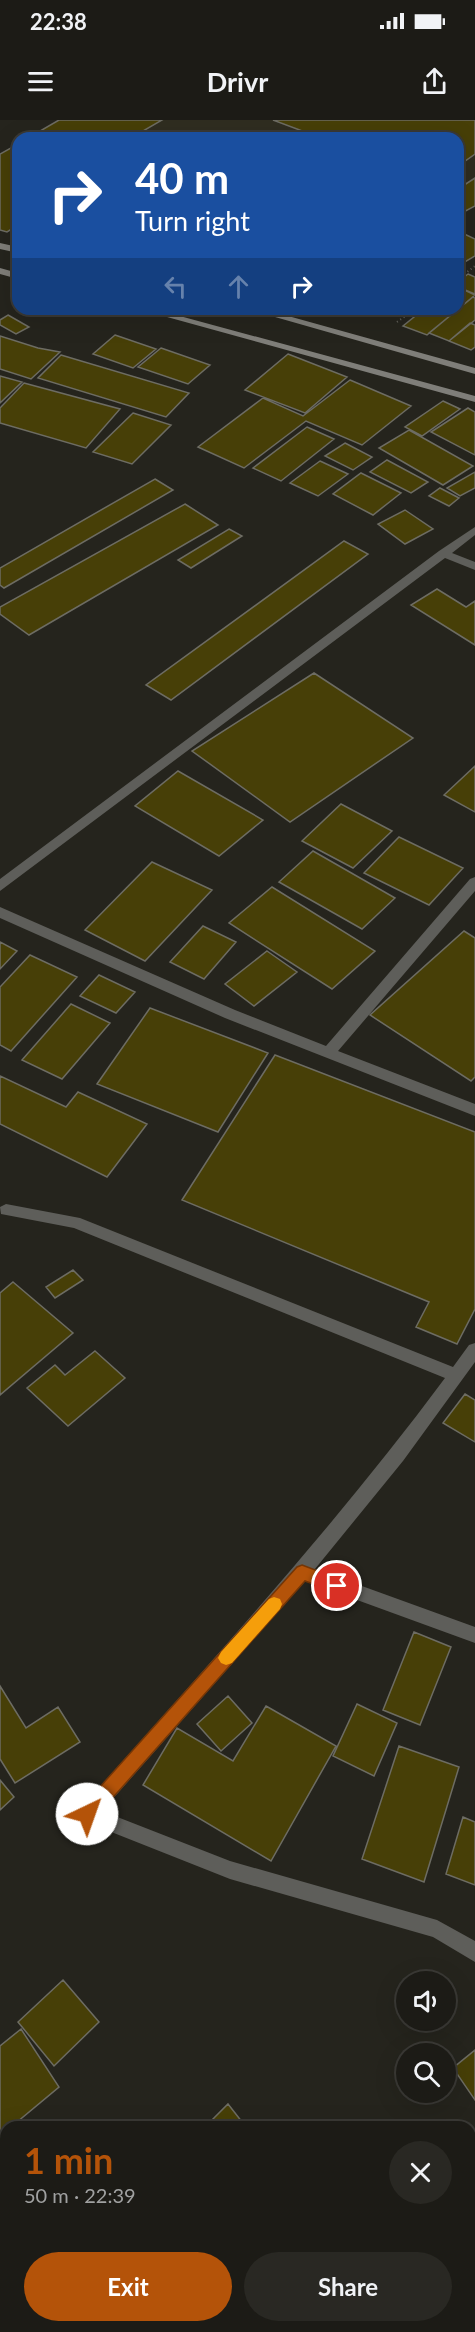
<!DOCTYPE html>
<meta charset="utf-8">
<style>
:root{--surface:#1c1b16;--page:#292823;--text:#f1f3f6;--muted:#a0a1a1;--line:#3a3935;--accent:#b45309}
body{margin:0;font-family:Lato,sans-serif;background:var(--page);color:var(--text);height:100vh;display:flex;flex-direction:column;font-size:22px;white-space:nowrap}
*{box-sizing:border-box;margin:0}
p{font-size:20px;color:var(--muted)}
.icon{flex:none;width:33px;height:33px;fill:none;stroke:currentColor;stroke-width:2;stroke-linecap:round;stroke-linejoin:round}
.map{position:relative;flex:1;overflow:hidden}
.drawer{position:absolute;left:0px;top:2001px;width:476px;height:212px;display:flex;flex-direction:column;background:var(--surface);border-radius:18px 18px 0 0;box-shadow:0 6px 24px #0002,0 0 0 2px var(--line)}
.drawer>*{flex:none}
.banner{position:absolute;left:12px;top:12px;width:452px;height:183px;border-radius:18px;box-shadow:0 6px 24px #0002,0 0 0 2px var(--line);background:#1a4fa0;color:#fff;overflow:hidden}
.controls{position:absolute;left:396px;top:1851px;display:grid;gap:12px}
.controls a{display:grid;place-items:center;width:60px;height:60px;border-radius:50%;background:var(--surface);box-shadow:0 6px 24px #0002,0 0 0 2px var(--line);font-size:30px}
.pin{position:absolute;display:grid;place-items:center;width:51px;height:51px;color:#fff;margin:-26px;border:3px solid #fff;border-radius:50%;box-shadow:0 2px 6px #0007}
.me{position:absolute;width:66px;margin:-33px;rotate:42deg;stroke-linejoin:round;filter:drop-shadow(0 0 4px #0008)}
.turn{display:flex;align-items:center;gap:21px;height:126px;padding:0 24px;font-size:27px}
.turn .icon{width:78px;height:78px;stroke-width:2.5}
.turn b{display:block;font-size:42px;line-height:51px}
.lanes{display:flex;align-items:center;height:57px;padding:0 24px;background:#0003;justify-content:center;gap:30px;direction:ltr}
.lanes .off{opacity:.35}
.round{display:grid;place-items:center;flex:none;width:63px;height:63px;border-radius:32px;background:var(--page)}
.overview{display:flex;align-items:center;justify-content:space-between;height:102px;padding:0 24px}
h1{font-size:36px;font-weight:700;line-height:45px;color:var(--accent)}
.button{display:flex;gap:12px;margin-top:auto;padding:12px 24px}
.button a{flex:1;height:69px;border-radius:36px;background:var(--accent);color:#fff;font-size:24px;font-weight:700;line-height:69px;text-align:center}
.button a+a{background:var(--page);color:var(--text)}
.status{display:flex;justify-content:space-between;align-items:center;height:42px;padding:0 30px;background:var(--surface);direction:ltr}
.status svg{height:16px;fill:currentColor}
header{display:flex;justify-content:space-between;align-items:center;height:78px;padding:0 24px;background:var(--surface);font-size:27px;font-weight:700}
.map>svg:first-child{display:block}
</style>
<div class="status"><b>22:38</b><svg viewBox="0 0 49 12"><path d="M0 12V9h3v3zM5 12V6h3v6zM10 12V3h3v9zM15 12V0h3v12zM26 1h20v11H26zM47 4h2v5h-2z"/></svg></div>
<header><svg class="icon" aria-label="menu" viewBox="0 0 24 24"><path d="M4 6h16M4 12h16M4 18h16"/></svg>Drivr<svg class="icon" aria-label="share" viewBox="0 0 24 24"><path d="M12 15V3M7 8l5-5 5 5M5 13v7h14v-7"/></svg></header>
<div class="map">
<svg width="475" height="2212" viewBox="0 0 475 2212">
<rect width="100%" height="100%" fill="#25241d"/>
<path fill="#2f2d20" d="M59 0H475V86L458 95V18H28Z"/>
<path fill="#473f07" stroke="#6d6c63" stroke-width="1.5" d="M59 0H162L131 18H28Z
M273 0H475V34L458 46V18H321Z
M18 24V105L7 112 0 110V34Z
M475 58V86L458 95V69Z
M458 111 475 119V136L458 146Z
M468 154 475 157V174L458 167V162Z
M458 167 475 175 427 215 403 206 424 189H458Z
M473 177 475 178V200L449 221 429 213Z
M8 195 29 207 16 214 0 205V200Z
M470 203 475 205V227L471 230 449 221Z
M115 215 156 229 133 248 93 234Z
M0 216 38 228 60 232 31 259 0 249Z
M161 228 210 245 188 264 138 247Z
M288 234 347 257 305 293 245 270Z
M61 235 189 273 166 297 38 258Z
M0 256 22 262 0 283Z
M350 260 411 286 362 325 306 301 244 348 198 327 263 278 303 296Z
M24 263 120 289 86 328 0 303V288Z
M443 281 460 289 422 316 405 307Z
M468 288 475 292V335L431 312Z
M133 293 171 305 132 344 93 332Z
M307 307 334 319 281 361 253 348Z
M409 310 473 346 443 365 379 328Z
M345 323 372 337 353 350 325 336Z
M387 340 428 362 411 373 370 352Z
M320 341 348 354 318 376 290 363Z
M475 352V368L460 376 447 368Z
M361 353 401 373 373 395 333 374Z
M155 359 173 370 4 468 0 465V448Z
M440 368 459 378 449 386 429 376Z
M185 384 218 405 29 515 0 494V487Z
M405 390 433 409 405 424 378 404Z
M229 409 242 416 191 448 178 440Z
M344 421 368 434 171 580 146 565Z
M437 469 466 487 475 481V525L411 485Z
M314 553 413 618 290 702 192 631Z
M475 646V692L444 675Z
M178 651 263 700 219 736 135 686Z
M341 684 392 711 353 748 302 721Z
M399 717 463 748 429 785 364 753Z
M313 731 395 778 362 809 279 762Z
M152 742 212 770 145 841 85 810Z
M272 767 375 831 332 869 229 803Z
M203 806 236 822 204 859 170 842Z
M464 811 475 818V957L471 961 370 895Z
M0 822 17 831 0 849Z
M267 831 297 852 254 886 225 864Z
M30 835 77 857 11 931 0 925V867Z
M99 855 135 872 116 893 80 876Z
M71 884 110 903 62 959 22 940Z
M150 888 268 933 218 1012 97 964Z
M275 935 475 1012V1189L457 1224 416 1207 429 1182 182 1080Z
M0 956 66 987 78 972 147 1004 107 1057 0 1004Z
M73 1150 83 1160 55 1178 46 1167Z
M13 1162 73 1213 0 1275V1173Z
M95 1231 125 1258 68 1306 27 1268 55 1245 65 1255Z
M465 1274 475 1280V1322L443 1303Z
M414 1512 451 1527 420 1605 383 1590Z
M0 1566 26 1608 58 1587 80 1622 15 1663 0 1639Z
M228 1576 252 1603 221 1631 197 1604Z
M357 1584 397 1603 374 1656 333 1636Z
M266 1586 336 1626 271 1741 143 1665 177 1608 233 1641Z
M399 1626 459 1647 424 1762 362 1739Z
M0 1660 14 1677 0 1690Z
M463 1697 475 1702V1765L446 1754Z
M63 1860 99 1902 54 1946 18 1902Z
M21 1909 59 1967 11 2007H6V2011L0 2016V1926Z
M475 1930V1980L453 1948Z
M228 1984 246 2007H205Z
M6 2182V2206H132L126 2212H0V2188Z
M231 2206H260L264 2212H224Z
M382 2206H431L425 2212H386Z"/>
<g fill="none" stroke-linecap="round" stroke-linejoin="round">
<path stroke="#63625c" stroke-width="2" stroke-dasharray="1 3" stroke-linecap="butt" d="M458 159 475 146
M397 202 415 189"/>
<path fill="#5e5e5a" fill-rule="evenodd" d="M475 407V415L452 433 475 442V450L445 438 0 771V759L439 431Z
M475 757V771L338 931 475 984V996L225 898 0 798V787L235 890 326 926 470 759Z
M6 1084 80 1098 453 1247 469 1225 475 1223V1242L403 1341 315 1449 475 1507V1523L305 1461 102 1691 230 1741 437 1800 475 1821V1842L433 1817 230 1759 81 1700 78 1694 81 1688C206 1547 333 1409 445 1258L74 1108 1 1094 0 1087Z
M6 2044V2068L0 2070V2046Z"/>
<path fill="#7f7e79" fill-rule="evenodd" d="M0 123 18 127V133L0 129Z
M0 148 18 153V159L0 154Z
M138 189H154L475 276V282Z
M247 189H263L475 248V254Z"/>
</g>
<path fill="#b45309" stroke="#753606" stroke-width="1.5" d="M302 1445 342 1460 344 1466 342 1471 337 1473 305 1461 93 1700 87 1702 81 1700 79 1694 81 1688 297 1447Z"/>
<path fill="#f59e0b" d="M274 1477 280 1479 282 1484 280 1489 232 1543 226 1545 221 1543 218 1538 221 1532 269 1479Z"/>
</svg>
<div class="controls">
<a><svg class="icon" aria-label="sound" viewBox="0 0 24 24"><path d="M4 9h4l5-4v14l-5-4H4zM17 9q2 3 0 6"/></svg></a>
<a><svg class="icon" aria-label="search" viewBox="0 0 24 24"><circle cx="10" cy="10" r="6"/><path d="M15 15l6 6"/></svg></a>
</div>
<div class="pin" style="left:337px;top:1466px;background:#d93025"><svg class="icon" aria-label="arrive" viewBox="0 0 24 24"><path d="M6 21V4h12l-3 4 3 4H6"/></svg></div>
<svg class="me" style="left:87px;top:1694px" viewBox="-20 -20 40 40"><circle r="19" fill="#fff"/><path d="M0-13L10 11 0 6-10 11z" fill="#b45309"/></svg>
<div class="banner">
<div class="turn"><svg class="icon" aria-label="right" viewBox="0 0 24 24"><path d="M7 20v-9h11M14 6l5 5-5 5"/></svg><div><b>40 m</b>Turn right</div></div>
<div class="lanes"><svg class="icon off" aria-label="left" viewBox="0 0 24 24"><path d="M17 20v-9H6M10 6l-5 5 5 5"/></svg><svg class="icon off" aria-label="ahead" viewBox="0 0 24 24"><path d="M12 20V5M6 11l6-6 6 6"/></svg><svg class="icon" aria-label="right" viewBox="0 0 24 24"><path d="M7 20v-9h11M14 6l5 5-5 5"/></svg></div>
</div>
<section class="drawer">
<div class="overview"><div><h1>1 min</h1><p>50 m · 22:39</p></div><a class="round"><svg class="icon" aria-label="close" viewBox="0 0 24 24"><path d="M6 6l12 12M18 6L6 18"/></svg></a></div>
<div class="button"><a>Exit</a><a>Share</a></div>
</section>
</div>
